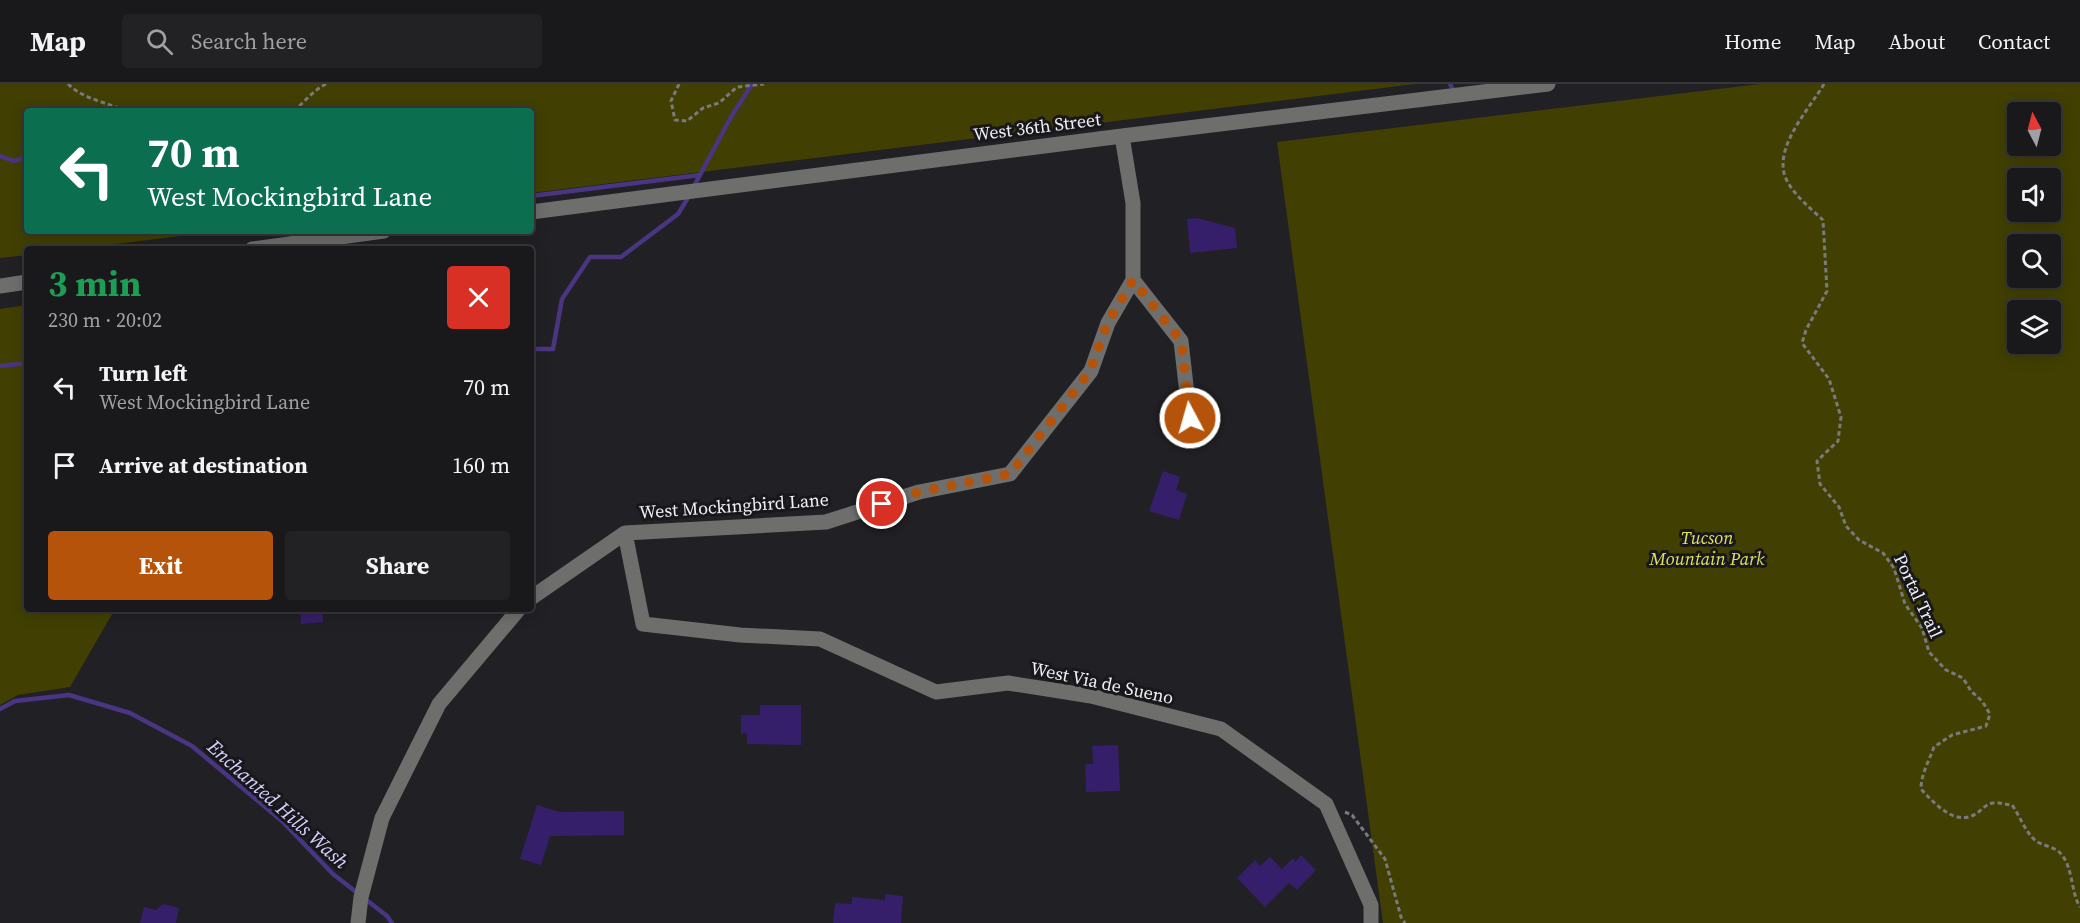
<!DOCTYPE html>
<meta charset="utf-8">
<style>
:root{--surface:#19181b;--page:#222124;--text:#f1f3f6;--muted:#9fa0a3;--line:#37373a;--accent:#b45309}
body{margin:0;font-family:"Source Serif 4",serif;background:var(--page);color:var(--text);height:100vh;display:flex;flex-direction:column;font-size:22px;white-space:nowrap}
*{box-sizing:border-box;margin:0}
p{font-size:20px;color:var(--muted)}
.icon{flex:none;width:33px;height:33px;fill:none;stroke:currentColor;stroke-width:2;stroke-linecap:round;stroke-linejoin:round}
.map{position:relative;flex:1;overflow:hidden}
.details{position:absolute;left:24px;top:162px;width:510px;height:366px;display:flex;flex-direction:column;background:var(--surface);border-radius:6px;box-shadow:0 3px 15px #0003,0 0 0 2px var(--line)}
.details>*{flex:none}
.top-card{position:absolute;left:24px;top:24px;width:510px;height:126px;border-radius:6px;box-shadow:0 3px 15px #0003,0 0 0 2px var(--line);background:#0b6e4f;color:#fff;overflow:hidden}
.needle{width:39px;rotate:353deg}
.fabs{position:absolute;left:2007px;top:18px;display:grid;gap:12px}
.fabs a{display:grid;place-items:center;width:54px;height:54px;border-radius:6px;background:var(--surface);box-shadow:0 3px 15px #0003,0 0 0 2px var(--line);font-size:30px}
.pin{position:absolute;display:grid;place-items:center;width:51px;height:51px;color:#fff;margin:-26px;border:3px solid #fff;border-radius:50%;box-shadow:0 2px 6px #0007}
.me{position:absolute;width:66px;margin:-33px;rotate:354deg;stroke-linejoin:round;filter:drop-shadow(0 0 4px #0008)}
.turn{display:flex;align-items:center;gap:21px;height:126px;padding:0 24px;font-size:27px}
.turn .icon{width:78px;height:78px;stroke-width:2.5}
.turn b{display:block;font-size:42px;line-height:51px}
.round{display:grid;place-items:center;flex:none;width:63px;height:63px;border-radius:6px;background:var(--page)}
.overview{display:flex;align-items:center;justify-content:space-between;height:102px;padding:0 24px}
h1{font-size:36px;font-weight:700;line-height:45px;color:#1e9e55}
.primary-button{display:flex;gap:12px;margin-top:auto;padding:12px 24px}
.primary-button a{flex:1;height:69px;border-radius:6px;background:var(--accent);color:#fff;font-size:24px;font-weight:700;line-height:69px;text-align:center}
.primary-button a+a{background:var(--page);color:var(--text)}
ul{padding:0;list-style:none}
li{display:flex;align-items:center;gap:18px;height:78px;padding:0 24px}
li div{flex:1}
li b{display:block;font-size:22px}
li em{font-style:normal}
header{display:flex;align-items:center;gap:36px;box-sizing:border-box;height:84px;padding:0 30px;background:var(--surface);border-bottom:2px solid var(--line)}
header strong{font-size:28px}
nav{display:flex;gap:33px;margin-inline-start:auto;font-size:21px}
.search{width:420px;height:54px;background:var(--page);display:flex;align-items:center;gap:15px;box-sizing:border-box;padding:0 21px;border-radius:6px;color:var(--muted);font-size:22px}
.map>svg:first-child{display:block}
</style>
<header>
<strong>Map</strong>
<div class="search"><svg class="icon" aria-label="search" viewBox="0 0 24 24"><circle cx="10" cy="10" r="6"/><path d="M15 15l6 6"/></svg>Search here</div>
<nav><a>Home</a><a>Map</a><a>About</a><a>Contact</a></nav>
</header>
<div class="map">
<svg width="2080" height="839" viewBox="0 0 2080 839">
<rect width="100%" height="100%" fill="#212024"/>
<path fill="#414002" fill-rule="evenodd" d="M0 0H1415L531 109V27H27V147H221L75 165H27V171L0 174Z
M1760 0H2080V839H1383L1277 58ZM2018 28H2050V62H2018ZM2018 94H2050V128H2018ZM2018 160H2050V194H2018ZM2018 226H2050V260H2018Z
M27 221V525H115L70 603 18 611 0 621V225Z"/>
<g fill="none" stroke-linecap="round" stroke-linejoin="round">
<path stroke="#493581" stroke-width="4.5" d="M1450 0 1455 9
M0 72 14 77 27 73
M693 104 731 33 752 0
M531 112 700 91
M531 265H553L562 215 590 173H621L678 130 689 112
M0 282 27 279
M0 625 15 617 69 611 130 629 192 662 282 737 333 790 387 832 392 839"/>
</g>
<path fill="#361f6a" d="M1197 134 1235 144 1237 164 1190 169 1187 135Z
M1163 387 1180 393 1176 406 1187 410 1179 436 1149 427Z
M300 525H322L323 538 301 540Z
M760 621H801V661L747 660V649L741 650V631H760Z
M1118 661 1120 707 1086 708 1085 680H1093L1092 662Z
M537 721 560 728 624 727V751L550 752 541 781 520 775Z
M1301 771 1316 786 1297 806 1289 799 1265 823 1237 794 1255 776 1260 782 1270 773 1282 785 1293 774 1295 778Z
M885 810 903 812 901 839H833L835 819 852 820V813L885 816Z
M163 820 179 824 176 839H140L144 823 156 826Z"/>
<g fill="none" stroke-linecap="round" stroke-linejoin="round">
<path stroke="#7a7a7d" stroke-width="3" stroke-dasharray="4.5 3" stroke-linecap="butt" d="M68 0C83 15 108 19 127 27
M679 0 671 17 675 36 687 37 703 24 719 19 737 3 764 0
M1824 0C1810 24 1777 59 1784 89 1788 106 1810 124 1823 136L1827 207 1806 246 1802 259 1829 295 1841 333 1838 357 1817 377 1820 400 1839 423 1846 442 1859 456 1883 469 1894 484 1905 520 1922 544 1929 568 1946 586 1963 594 1971 607 1982 617 1990 630 1986 642 1952 651 1934 663C1929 677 1921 690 1921 705 1934 719 1956 744 1977 729 1982 726 1986 720 1993 719 1999 718 2007 721 2012 721 2020 732 2025 748 2036 757 2043 762 2056 763 2061 770 2073 783 2071 809 2080 823
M294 27C304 18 314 6 326 0
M1345 728 1352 731 1385 775 1401 833 1405 839"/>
<path stroke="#6e6e6c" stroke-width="15" d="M531 128 1122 52 1548 0
M252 165 384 147
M1133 196 1181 257 1192 354
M0 202 27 198
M625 449 643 540 740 551 820 555 936 608 1008 599 1091 612 1221 645 1326 720 1371 821V839
M531 514 625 449 826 438 919 408 1010 390 1091 287 1108 239 1133 196V119L1122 52
M358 839 361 813 382 734 439 620 519 525"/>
</g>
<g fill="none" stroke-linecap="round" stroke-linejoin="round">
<path stroke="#b45309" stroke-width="10" stroke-dasharray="0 18" d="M882 420 919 408 1010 390 1090 287 1108 238 1133 196 1181 257 1190 334"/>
</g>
<g text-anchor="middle" stroke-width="6" stroke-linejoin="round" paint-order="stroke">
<g font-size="18" fill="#f0f0f2" stroke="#18171b">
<text transform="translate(1037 43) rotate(-7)" y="6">West 36th Street</text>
<text transform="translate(734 422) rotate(-4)" y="6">West Mockingbird Lane</text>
<text transform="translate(1918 512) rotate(65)" y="6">Portal Trail</text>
<text transform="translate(1102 599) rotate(12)" y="6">West Via de Sueno</text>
</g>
<g font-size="18" font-style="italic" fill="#e0e15c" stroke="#18171b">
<text x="1707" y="460">Tucson<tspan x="1707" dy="21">Mountain Park</tspan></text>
</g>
<g font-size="20" font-style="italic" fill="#d7d0fc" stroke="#18171b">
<text transform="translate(278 720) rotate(42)" y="7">Enchanted Hills Wash</text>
</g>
</g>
</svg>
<div class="fabs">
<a><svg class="needle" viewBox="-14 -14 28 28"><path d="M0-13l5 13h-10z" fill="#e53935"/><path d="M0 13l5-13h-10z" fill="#9fa0a3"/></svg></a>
<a><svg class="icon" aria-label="sound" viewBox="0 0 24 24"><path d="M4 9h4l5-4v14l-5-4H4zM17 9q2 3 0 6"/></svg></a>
<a><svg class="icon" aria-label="search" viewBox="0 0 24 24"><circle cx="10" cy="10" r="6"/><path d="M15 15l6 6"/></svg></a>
<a><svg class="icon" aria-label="layers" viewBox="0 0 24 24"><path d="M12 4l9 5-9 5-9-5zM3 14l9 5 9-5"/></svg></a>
</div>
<div class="pin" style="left:882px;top:420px;background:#d93025"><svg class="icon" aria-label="arrive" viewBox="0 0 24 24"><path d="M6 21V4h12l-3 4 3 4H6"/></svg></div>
<svg class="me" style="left:1190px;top:334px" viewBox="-20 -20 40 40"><circle r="17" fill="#b45309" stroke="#fff" stroke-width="3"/><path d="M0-11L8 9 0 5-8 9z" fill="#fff"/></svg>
<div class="top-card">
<div class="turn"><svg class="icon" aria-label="left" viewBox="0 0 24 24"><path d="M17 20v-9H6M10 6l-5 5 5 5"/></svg><div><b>70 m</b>West Mockingbird Lane</div></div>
</div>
<section class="details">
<div class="overview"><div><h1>3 min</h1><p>230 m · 20:02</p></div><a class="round" style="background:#d93025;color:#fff"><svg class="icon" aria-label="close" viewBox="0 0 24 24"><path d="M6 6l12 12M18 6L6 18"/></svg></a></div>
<ul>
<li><svg class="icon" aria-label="left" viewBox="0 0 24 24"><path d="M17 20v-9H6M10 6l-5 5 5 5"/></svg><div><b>Turn left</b><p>West Mockingbird Lane</p></div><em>70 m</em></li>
<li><svg class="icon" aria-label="arrive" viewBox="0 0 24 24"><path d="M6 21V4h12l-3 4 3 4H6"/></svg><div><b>Arrive at destination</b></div><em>160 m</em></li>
</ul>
<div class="primary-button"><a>Exit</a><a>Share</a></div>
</section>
</div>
